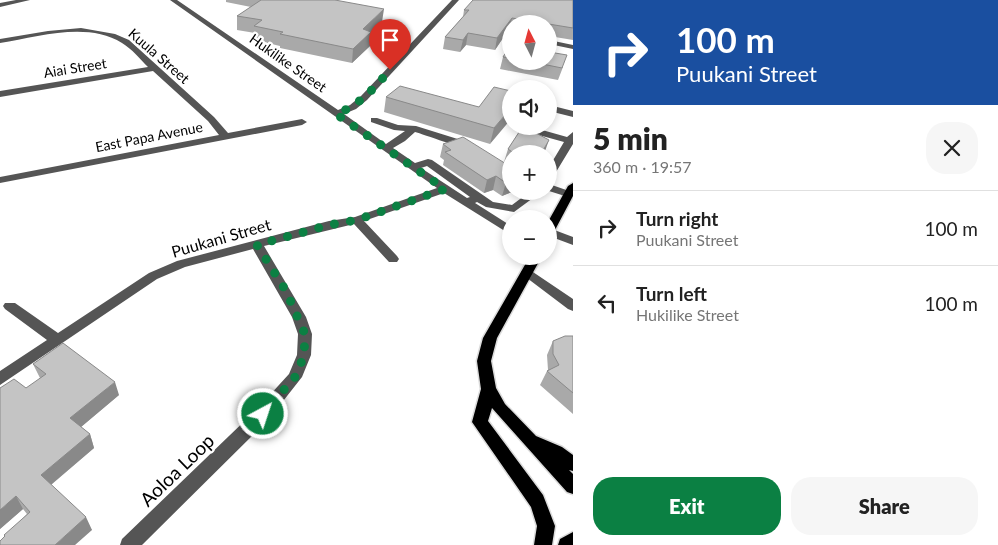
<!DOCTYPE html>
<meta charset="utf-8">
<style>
:root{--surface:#fff;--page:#f6f6f6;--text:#222;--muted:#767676;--line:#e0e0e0;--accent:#0b8043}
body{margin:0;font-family:Lato,sans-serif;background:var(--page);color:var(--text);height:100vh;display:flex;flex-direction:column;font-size:19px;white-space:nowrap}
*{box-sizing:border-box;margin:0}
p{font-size:16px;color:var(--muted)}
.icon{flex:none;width:28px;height:28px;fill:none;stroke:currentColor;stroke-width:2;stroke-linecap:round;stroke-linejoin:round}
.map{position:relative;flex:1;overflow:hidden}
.side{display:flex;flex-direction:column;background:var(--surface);width:425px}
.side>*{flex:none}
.banner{background:#1a4fa0;color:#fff;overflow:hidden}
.needle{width:32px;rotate:354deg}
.fabs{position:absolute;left:502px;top:15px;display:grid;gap:10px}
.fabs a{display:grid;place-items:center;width:55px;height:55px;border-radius:50%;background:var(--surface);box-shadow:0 2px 8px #0003;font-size:25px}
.pin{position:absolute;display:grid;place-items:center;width:42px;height:42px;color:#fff;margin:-51px -21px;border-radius:50% 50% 50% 0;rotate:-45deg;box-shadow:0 0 5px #0007}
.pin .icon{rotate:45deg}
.me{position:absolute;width:55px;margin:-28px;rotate:40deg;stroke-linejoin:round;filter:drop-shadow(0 0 4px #0008)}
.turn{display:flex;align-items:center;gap:18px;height:105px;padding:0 20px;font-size:22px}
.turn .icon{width:65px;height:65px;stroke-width:2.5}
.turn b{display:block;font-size:35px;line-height:42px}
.round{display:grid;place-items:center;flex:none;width:52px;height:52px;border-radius:20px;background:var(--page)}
.summary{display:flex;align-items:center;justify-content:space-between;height:85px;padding:0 20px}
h1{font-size:30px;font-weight:800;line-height:38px}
.button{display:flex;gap:10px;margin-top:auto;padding:10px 20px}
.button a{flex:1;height:58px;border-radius:20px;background:var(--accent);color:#fff;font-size:20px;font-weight:800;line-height:58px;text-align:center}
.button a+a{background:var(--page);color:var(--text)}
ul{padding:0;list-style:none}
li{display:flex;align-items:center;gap:15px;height:75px;padding:0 20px;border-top:1px solid var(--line)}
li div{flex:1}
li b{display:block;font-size:19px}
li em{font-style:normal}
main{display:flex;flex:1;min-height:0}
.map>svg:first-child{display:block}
</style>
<main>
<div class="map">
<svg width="573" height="545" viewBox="0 0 573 545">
<rect width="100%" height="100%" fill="#fff"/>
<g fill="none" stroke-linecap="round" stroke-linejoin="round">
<g stroke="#dbdbdb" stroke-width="3">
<path id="major" d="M573 183V196L555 230 549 234V220L568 186Z
M530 256H542L497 338 491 361 496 388 505 404 536 436 562 447 573 455V471L569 470 573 474V494L567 492 492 408 488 421 543 495 555 526 552 545H534L537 526 531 507 472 422 481 389 477 361 483 338Z
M573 532V545H558L560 539Z"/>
</g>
<path fill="#555" fill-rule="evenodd" d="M16 0H30L0 7V3Z
M170 0H177L338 110 350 105 361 96 452 0H459L367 100 356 109 344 114 386 144 405 131 394 130 371 122V118H377L398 125 416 126 464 141 472 146V150C469 151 423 134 415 132L405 141 393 148 415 163 428 159 432 160 493 202 512 205 524 196H532L533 198 514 212 486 207 477 202 475 203 511 226V235L444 193 364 221 397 256 399 259 397 262H389L354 224 264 246 306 317 312 334 311 355 302 377 269 419 142 545H120L122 539 257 409 289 374 297 355 298 334 292 317 253 249 185 267 157 279 0 385V371L47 340 5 309 3 306 5 303H15L58 333 149 273 177 261 329 221 355 217 437 188ZM427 166 470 197 467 198 421 168Z
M81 28 115 34 129 40 214 117 228 133 302 119 307 122 302 125 0 183V177L219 135 208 121 153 71 0 97V91L148 67C140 59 132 49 122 43 87 21 38 37 0 43V39L48 31Z
M549 40 573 45V49L549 44Z
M549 105 573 111V117L549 111Z
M516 126H528L567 137 573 132V144L553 177 549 178V167L564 142 517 129Z
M549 184 572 192 573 195 568 197 549 191Z
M549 228 573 237V245L549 236Z
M527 268 573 299V311L568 309 523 275 521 272Z"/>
<use href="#major" fill="#000" fill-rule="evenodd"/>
</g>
<path fill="#a9a9a9" d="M226 0H335L382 22 371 33 370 46 352 63 280 48V46L255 40V33L237 30V16L251 7 226 2Z
M573 0V40L549 36V24H511V30L509 29 495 50 466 45 460 52 443 49 445 37 463 17 464 10Z
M511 44V61H549L563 67 558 80 500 69 503 57Z
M511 91 490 144 384 112 386 97 479 107Z
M523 126H538L537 127 535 133 544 154H511V167L504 162 508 149Z
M443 144 511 167V191H514L502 196 493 190 484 193 443 165 444 160 440 157Z
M573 336V414L540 385 547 371 548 370 547 355 553 341Z
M33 364 119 395 81 427 90 434 94 448 51 485 92 530 5 537 27 514 23 509 0 529 40 378Z"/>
<path fill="#898989" d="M384 9 382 22 371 33 370 46 352 63 353 49 363 29Z
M512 18 509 29 495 50 497 38Z
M468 33 466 45 460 52 463 40Z
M511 108V119L490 144 494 128Z
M549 140 544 154H541Z
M496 176 493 190 484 193 487 180Z
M511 180V191H514L502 196 506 183Z
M115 382 119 395 75 432 70 418Z
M90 434 94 448 47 488 41 475Z
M16 496 23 509 0 529V510Z
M86 517 92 530 75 545H55Z"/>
<path fill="#c4c4c4" stroke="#898989" d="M261 0H335L384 9 363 29 371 32 353 49 280 34 283 32 254 26 262 20 237 16Z
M473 0H573V28L512 18 497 38 468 33 463 40 445 37 469 10H464Z
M511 44V58L503 57Z
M549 52 567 55 562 68 527 61H549Z
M400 86 479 107 494 87 511 91V108L494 128 386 97Z
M523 126H537L534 132 549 140 541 154H515L508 149Z
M463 137 511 167V180L506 183 496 176 487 180 445 152 451 150 443 144Z
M565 336H573V393L547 371 559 365 553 354V341Z
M63 343 115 382 70 418 90 434 41 475 86 517 55 545H0V541L5 536 4 535 30 512 16 496 0 510V388L14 379 26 388 46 374 33 364Z"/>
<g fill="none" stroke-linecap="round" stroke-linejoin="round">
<path stroke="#0b8043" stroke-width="9" stroke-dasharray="0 16.2" d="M263 414 295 377 304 356 305 334 286 291 257 245 329 225 357 220 445 189 336 114C360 105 374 88 390 70"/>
</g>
<g text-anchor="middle" stroke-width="4.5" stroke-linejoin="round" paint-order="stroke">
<g font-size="14" fill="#000" stroke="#fff">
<text transform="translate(159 56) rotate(41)" y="5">Kuula Street</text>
<text transform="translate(288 63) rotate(35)" y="5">Hukilike Street</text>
<text transform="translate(75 68) rotate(-9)" y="5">Aiai Street</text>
<text transform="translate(149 137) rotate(-11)" y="5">East Papa Avenue</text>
</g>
<g font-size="16" fill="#000" stroke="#fff">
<text transform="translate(221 238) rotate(-16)" y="6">Puukani Street</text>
</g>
<g font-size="19" fill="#000" stroke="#fff">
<text transform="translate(177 470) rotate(-44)" y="7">Aoloa Loop</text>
</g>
</g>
</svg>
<div class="fabs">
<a><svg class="needle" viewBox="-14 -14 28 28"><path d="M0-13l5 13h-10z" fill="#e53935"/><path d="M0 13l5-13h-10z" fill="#767676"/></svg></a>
<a><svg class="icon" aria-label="sound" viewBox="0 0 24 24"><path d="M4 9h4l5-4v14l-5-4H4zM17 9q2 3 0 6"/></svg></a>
<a>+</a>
<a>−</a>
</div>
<div class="pin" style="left:390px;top:70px;background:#d93025"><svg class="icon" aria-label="arrive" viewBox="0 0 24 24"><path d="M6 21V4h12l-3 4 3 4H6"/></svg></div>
<svg class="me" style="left:263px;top:414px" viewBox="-20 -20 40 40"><circle r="17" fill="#0b8043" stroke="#fff" stroke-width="3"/><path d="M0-11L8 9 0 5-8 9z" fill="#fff"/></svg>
</div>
<section class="side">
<div class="banner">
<div class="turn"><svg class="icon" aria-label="right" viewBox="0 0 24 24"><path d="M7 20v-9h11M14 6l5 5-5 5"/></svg><div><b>100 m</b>Puukani Street</div></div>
</div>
<div class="summary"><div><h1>5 min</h1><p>360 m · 19:57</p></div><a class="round"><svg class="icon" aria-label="close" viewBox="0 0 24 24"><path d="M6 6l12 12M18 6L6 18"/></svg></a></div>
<ul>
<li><svg class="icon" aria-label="right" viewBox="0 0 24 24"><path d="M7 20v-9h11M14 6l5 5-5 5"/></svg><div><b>Turn right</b><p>Puukani Street</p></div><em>100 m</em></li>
<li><svg class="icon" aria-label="left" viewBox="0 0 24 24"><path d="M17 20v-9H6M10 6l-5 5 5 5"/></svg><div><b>Turn left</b><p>Hukilike Street</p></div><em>100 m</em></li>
</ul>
<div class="button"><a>Exit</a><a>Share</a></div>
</section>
</main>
